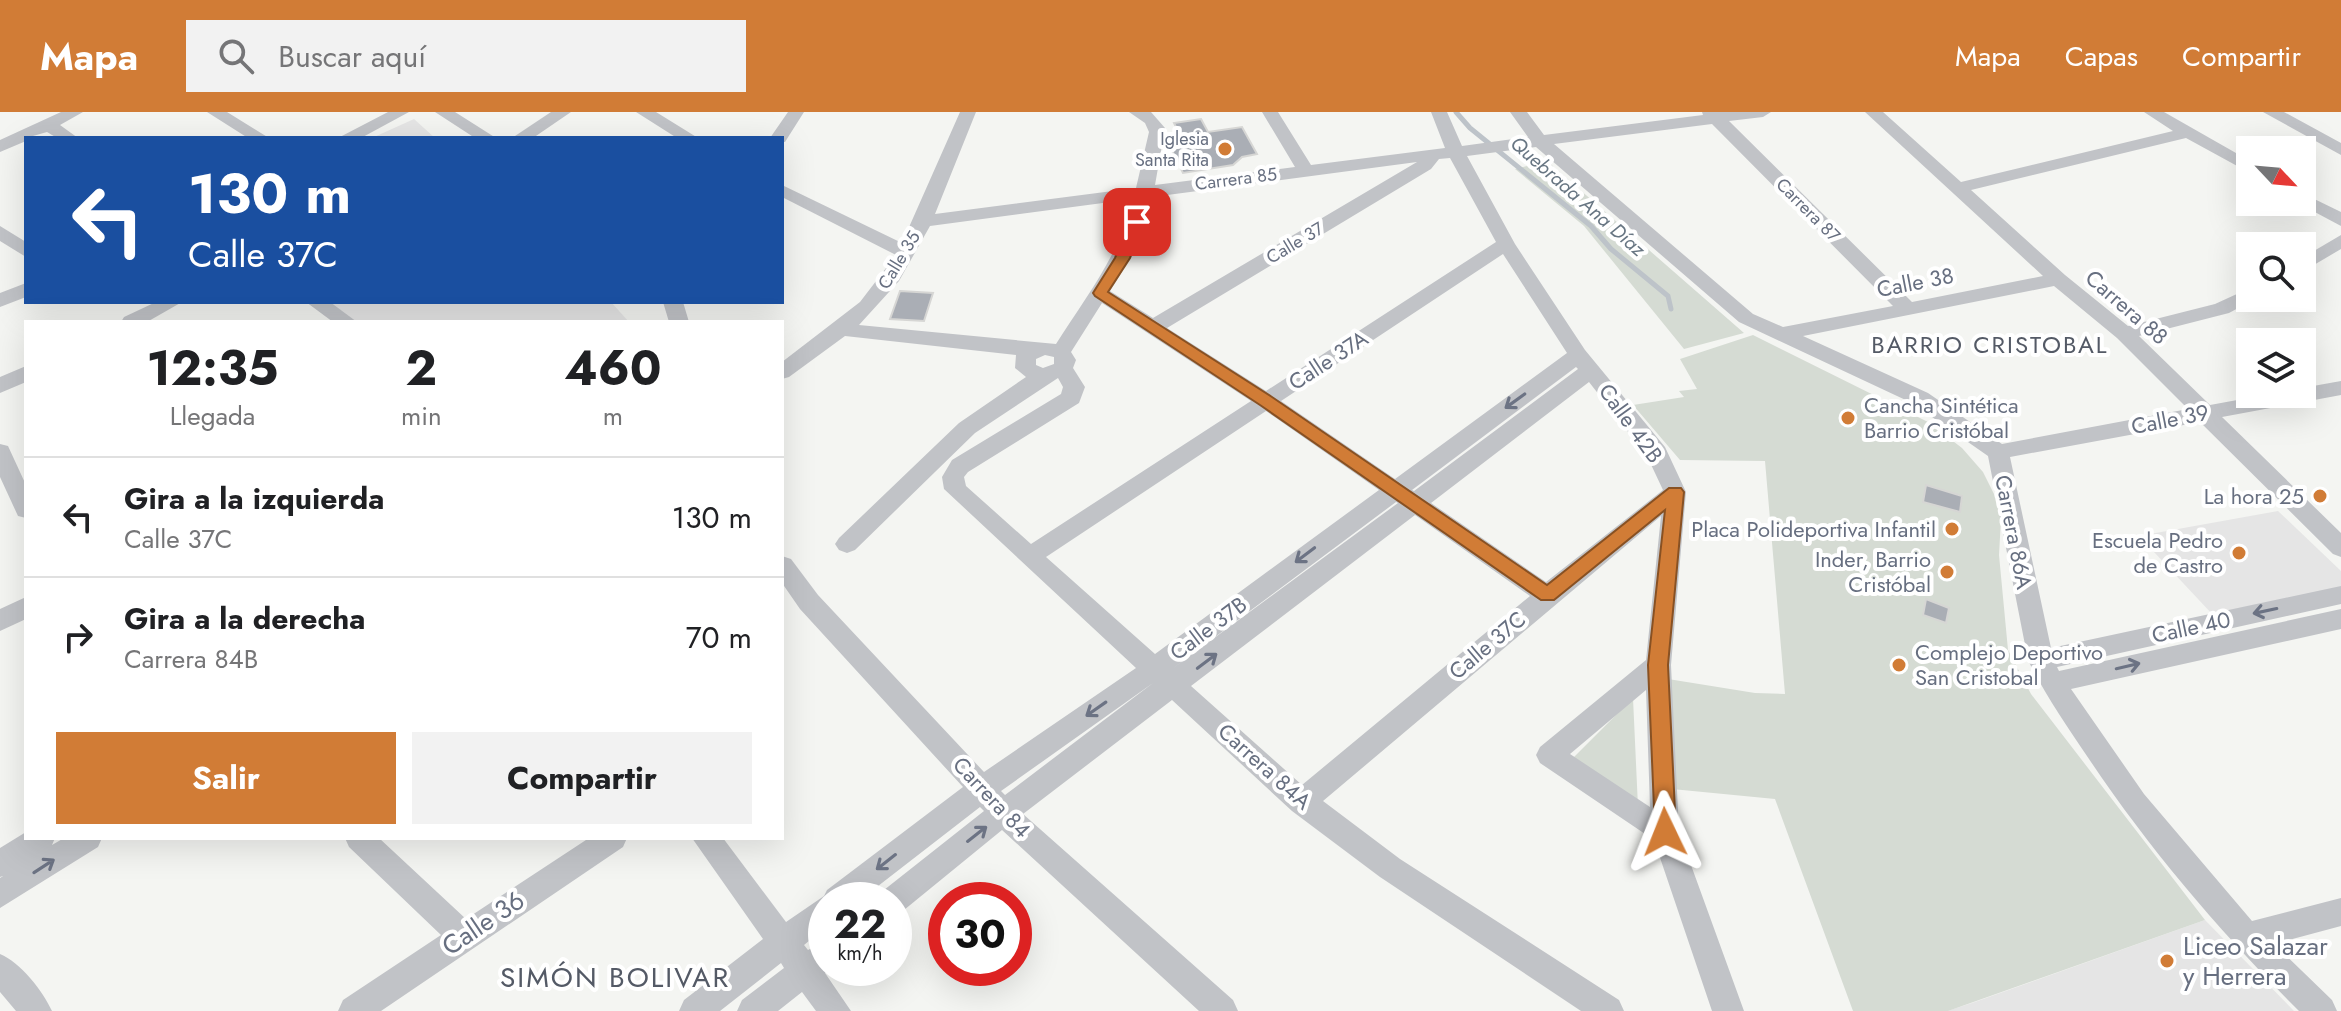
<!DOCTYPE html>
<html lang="es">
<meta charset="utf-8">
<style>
:root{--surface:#fff;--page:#f2f2f2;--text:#202124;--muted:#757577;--line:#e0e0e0;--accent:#d17c36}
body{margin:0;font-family:Jost,sans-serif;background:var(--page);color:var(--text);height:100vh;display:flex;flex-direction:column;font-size:30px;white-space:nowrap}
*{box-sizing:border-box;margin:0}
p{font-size:26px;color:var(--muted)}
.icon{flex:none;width:44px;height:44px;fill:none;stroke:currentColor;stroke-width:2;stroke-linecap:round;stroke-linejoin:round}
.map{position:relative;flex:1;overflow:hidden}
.sheet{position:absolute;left:24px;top:208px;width:760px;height:520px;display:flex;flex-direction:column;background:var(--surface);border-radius:0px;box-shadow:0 8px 32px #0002}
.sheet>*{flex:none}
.hud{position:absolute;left:24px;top:24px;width:760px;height:168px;border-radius:0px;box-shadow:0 8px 32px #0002;background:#1a4fa0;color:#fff;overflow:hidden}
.needle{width:52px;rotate:116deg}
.tools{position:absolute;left:2236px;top:24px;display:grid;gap:16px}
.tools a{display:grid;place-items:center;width:80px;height:80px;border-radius:0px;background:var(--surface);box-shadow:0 8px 32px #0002;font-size:40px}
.speed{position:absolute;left:808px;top:770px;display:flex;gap:16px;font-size:40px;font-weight:700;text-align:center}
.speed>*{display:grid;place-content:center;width:104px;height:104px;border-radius:50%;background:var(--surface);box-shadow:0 8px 32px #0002;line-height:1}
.speed small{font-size:20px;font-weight:400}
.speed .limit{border:12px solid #d22;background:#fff;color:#111}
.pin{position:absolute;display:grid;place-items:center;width:68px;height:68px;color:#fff;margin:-34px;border-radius:16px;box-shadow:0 4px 12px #0006}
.me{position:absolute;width:88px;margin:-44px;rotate:358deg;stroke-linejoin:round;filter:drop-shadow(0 0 6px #0008)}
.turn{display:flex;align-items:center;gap:28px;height:168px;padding:0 32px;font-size:36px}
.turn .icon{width:104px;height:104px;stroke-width:2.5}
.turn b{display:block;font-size:56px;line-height:68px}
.eta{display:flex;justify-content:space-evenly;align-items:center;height:136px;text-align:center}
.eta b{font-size:48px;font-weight:700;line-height:56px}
.primary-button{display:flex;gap:16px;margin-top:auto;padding:16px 32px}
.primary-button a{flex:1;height:92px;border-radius:0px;background:var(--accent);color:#fff;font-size:32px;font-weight:700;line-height:92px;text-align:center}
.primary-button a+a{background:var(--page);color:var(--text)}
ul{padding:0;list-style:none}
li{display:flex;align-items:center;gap:24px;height:120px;padding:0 32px;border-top:2px solid var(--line)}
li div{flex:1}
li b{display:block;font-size:30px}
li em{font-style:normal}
header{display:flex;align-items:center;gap:48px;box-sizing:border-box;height:112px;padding:0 40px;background:var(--accent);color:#fff}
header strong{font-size:38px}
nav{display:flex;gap:44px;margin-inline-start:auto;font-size:28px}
.search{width:560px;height:72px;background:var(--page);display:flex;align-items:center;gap:20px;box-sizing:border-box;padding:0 28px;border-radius:0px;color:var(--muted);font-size:30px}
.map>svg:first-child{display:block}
</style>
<header>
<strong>Mapa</strong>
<div class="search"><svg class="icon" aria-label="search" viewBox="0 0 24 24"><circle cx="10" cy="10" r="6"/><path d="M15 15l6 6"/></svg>Buscar aquí</div>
<nav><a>Mapa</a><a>Capas</a><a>Compartir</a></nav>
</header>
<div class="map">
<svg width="2341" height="899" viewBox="0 0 2341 899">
<rect width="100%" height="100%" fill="#f4f5f2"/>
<path fill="#e5e5e5" d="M414 7 435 26H372Z
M326 190H611L629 210H355Z
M2278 399 2341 459V479L2213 503 2139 424Z
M2205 808 2294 899H1947L1972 891Z"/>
<path fill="#d5dbd3" d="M1547 49 1744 221 1684 237 1584 114 1515 57Z
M1753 223 1928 310 1962 336 1983 360 1997 388 2001 407 1999 443 2008 538 2031 582 2205 808 1948 899H1853L1775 687 1672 677 1668 567 1755 581 1785 582 1765 349 1680 348 1633 293 1684 285 1679 279 1697 277 1680 247Z
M1633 586 1638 695 1567 652Z"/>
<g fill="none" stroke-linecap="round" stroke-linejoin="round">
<path stroke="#bdc3c9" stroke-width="5" d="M1456 0 1470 16 1591 114 1611 137 1668 184 1671 197"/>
</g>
<path fill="#aaaeb5" stroke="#d6d6d4" stroke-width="2" d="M1201 7 1208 20 1242 15 1257 42 1242 45 1233 53 1183 61 1170 35 1181 25 1174 11Z
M900 179 933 181 924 209 890 207Z
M1926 373 1962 384 1960 400 1923 390Z
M1926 487 1949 496 1946 511 1923 503Z"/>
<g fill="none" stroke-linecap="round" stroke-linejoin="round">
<path fill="#c1c3c7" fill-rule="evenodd" d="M61 0H83L60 13 78 26H57L47 20 26 26V29L0 40V28Z
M207 0H227L269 26H248Z
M388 0H409L361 26H338Z
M435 0H455L496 26H475Z
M551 0H571L533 26H512Z
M636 0H656L698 26H677Z
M788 0H804L785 30H782V26H770Z
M960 0H976L935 102 1136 76 1149 20 1145 11 1129 0H1151L1165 16 1155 73 1295 55 1262 0H1278L1311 53 1445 36 1431 0H1447L1462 34 1528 25 1510 0H1527L1544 23 1703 3 1702 0H1771L1763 5 1729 9 1912 190 2043 164 1865 0H1883L1961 70 2173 19 2144 0H2164L2250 49V61L2186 26 1971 78 2065 163 2128 214 2215 192 2250 176V186H2257L2229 201 2139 224 2210 293 2270 282H2302V276L2341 269V283L2222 305 2341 421V445L2333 442 2200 310 2010 345 2051 536 2341 474V492L2057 555 2059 559 2341 497V517L2071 577 2144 682 2252 809 2341 786V814L2274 832 2332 888 2337 899H2299C2221 821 2150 738 2089 647 2067 614 2045 583 2028 548L1988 344 1912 291 1739 210 1536 35 1467 44 1515 132 1585 238 1665 335 1686 380 1671 553 1679 720 1744 899H1712L1654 728 1540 651 1536 643 1540 635 1646 548 1661 404 1323 689 1400 747 1619 888 1624 899H1581L1380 765 1292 699 1172 588 1023 702 1233 888 1238 899H1199L1002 718 904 798 894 802V788H879L884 778 984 699 980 695 860 788H826V815L804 833 808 838 826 828V856H832L825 861 851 899H816L802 880 778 899H737L742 888 784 856 781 851 720 899H679L684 888 763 827 692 726H723L786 810 824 784 827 778 963 675 800 497 782 471V444L791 447 818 483 984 660 1136 556 944 377 942 365 952 348 1061 282 1063 275 1058 266 975 321 855 438 847 441 839 438 835 432 839 426 959 311 1026 265 1015 256 1016 243 845 224 789 265 782 267V250L860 190 896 143 782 85V73L902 131ZM1712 12 1893 194 1783 215 1753 202 1554 32ZM1450 46 1496 130 1266 279 1167 216 1431 57 1439 47ZM1417 50 1153 206 1110 179C1130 148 1144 120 1152 85ZM1133 87C1120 142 1086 185 1056 232L859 213 899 169 930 114ZM1503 142 1567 241 1395 367 1281 289ZM2054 174 2117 226 2188 297 2002 332 1928 281 1803 224ZM1102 191 1251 289 1031 432 966 374 964 365 968 360 1079 291 1085 275 1073 256 1076 248 1071 240ZM1045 243 1054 245V252L1043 256 1036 253V247ZM1576 255 1578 257 1414 379 1412 378ZM1589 270 1647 344 1663 378 1546 470 1431 391ZM1266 299 1379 378 1155 542 1046 445ZM1396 390 1398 391 1172 557ZM1415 403 1530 484 1302 673 1191 574ZM1153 571 1005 683 1001 679ZM1646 578 1650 695 1570 642Z
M2263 0H2284L2341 31V43Z
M2302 81 2341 100V114L2296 90H2302Z
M0 114 26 130V145L0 129Z
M2341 123V137L2302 160V146Z
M26 171V185L0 195V181Z
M156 190H182L147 210H121L124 205Z
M306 190H330L357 210H333Z
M663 190H683L689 210H669Z
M26 254V270L0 281V265Z
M0 332 8 334 26 373V406L18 404 0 365Z
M26 485V507L0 519V497Z
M26 720V726H55L52 733 64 726H102L98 735 0 796V766L3 764 0 765V736Z
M345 726H379L466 807 589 726H627L623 735 381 899H338L343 888 441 823 349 735Z
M0 842C20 850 43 879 52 899H16L0 880Z"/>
</g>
<defs><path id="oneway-shaft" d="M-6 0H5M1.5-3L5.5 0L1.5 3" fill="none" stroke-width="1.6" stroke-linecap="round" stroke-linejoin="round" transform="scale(2)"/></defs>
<g stroke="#6c7384">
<use href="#oneway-shaft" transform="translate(1515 289) rotate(144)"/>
<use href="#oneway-shaft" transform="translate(1305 443) rotate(143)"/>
<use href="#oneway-shaft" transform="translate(2265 499) rotate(168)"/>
<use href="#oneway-shaft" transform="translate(1207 549) rotate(-37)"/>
<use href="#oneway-shaft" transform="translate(2128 554) rotate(-13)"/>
<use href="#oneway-shaft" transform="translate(1096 597) rotate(145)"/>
<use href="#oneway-shaft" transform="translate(977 722) rotate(-38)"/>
<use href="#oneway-shaft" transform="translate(886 750) rotate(142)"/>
<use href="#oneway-shaft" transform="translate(44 754) rotate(-33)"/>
</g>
<path fill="#d17c36" stroke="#885123" stroke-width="2" d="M1137 105 1144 110 1130 146 1108 180 1272 285 1547 473 1669 376H1681L1684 380 1668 553 1676 720 1673 727 1665 729 1658 727 1655 720 1648 553 1665 398 1554 488H1541L1260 293 1095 184 1093 181 1115 146 1130 110Z"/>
<g fill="#d17c36" stroke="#fff" stroke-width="3">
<circle cx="1225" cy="37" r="8"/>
<circle cx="1848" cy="306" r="8"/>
<circle cx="2320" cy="384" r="8"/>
<circle cx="1952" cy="417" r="8"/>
<circle cx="2239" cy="441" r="8"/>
<circle cx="1947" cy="460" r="8"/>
<circle cx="1899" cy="553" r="8"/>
<circle cx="2167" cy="849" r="8"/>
</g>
<g text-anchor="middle" stroke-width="8" stroke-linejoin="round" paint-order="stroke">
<g font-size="18" fill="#676f80" stroke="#fff" text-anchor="end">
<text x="1209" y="33">Iglesia<tspan x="1209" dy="21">Santa Rita</tspan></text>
</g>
<g font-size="18" fill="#676f80" stroke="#fff">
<text transform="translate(1236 67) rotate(-7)" y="6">Carrera 85</text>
<text transform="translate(1808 98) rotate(45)" y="6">Carrera 87</text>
<text transform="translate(1295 131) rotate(-31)" y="6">Calle 37</text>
<text transform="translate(899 148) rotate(-59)" y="6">Calle 35</text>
</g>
<g font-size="20" font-style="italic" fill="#687683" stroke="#fff">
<text transform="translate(1578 84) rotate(41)" y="7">Quebrada Ana Díaz</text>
</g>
<g font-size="22" fill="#676f80" stroke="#fff">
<text transform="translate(1915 170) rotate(-11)" y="8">Calle 38</text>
<text transform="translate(2127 195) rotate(41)" y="8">Carrera 88</text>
<text transform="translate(1328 248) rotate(-33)" y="8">Calle 37A</text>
<text transform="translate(2170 307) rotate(-11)" y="8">Calle 39</text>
<text transform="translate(1631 311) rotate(54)" y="8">Calle 42B</text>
<text transform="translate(2014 420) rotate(79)" y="8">Carrera 86A</text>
<text transform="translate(2191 515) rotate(-12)" y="8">Calle 40</text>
<text transform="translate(1208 516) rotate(-37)" y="8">Calle 37B</text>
<text transform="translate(1487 533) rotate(-40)" y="8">Calle 37C</text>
<text transform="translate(1265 654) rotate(42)" y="8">Carrera 84A</text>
<text transform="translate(992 685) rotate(47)" y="8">Carrera 84</text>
</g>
<g font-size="22" fill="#676f80" stroke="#fff" text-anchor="end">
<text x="1864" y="301" text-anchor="start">Cancha Sintética<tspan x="1864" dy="25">Barrio Cristóbal</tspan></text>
<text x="2304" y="392">La hora 25</text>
<text x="1936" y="425">Placa Polideportiva Infantil</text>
<text x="2223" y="436">Escuela Pedro<tspan x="2223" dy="25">de Castro</tspan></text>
<text x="1931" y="455">Inder, Barrio<tspan x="1931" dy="25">Cristóbal</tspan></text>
<text x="1915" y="548" text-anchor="start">Complejo Deportivo<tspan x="1915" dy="25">San Cristobal</tspan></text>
</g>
<g font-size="24" letter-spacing="2" fill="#545a66" stroke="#fff">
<text x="1990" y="241">BARRIO CRISTOBAL</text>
</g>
<g font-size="26" fill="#676f80" stroke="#fff">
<text transform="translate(483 811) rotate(-34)" y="9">Calle 36</text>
</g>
<g font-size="26" fill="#676f80" stroke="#fff" text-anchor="start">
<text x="2183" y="843">Liceo Salazar<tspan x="2183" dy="30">y Herrera</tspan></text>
</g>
<g font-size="28" letter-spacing="2" fill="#545a66" stroke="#fff">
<text x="615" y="875">SIMÓN BOLIVAR</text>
</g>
</g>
</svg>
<div class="tools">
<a><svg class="needle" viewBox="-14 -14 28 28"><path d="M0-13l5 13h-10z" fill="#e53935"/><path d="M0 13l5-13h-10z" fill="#757577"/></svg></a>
<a><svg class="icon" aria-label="search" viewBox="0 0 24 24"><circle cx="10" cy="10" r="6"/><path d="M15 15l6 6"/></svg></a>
<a><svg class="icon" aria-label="layers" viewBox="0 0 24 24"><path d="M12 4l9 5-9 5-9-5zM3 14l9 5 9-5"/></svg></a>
</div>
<div class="speed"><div>22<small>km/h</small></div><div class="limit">30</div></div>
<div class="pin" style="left:1137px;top:110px;background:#d93025"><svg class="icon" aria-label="arrive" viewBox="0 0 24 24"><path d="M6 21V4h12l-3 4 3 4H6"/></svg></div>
<svg class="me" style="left:1665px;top:720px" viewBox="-20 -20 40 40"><path d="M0-17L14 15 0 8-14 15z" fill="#d17c36" stroke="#fff" stroke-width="4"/></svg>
<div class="hud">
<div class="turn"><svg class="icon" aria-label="left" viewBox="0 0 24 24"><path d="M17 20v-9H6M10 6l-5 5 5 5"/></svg><div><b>130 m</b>Calle 37C</div></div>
</div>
<section class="sheet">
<div class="eta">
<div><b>12:35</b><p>Llegada</p></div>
<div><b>2</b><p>min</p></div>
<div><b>460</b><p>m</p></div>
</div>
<ul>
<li><svg class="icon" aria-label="left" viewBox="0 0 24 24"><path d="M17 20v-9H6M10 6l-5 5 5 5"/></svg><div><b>Gira a la izquierda</b><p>Calle 37C</p></div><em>130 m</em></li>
<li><svg class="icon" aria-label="right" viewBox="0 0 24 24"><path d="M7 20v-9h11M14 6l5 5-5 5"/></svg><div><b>Gira a la derecha</b><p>Carrera 84B</p></div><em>70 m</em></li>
</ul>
<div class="primary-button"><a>Salir</a><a>Compartir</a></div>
</section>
</div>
